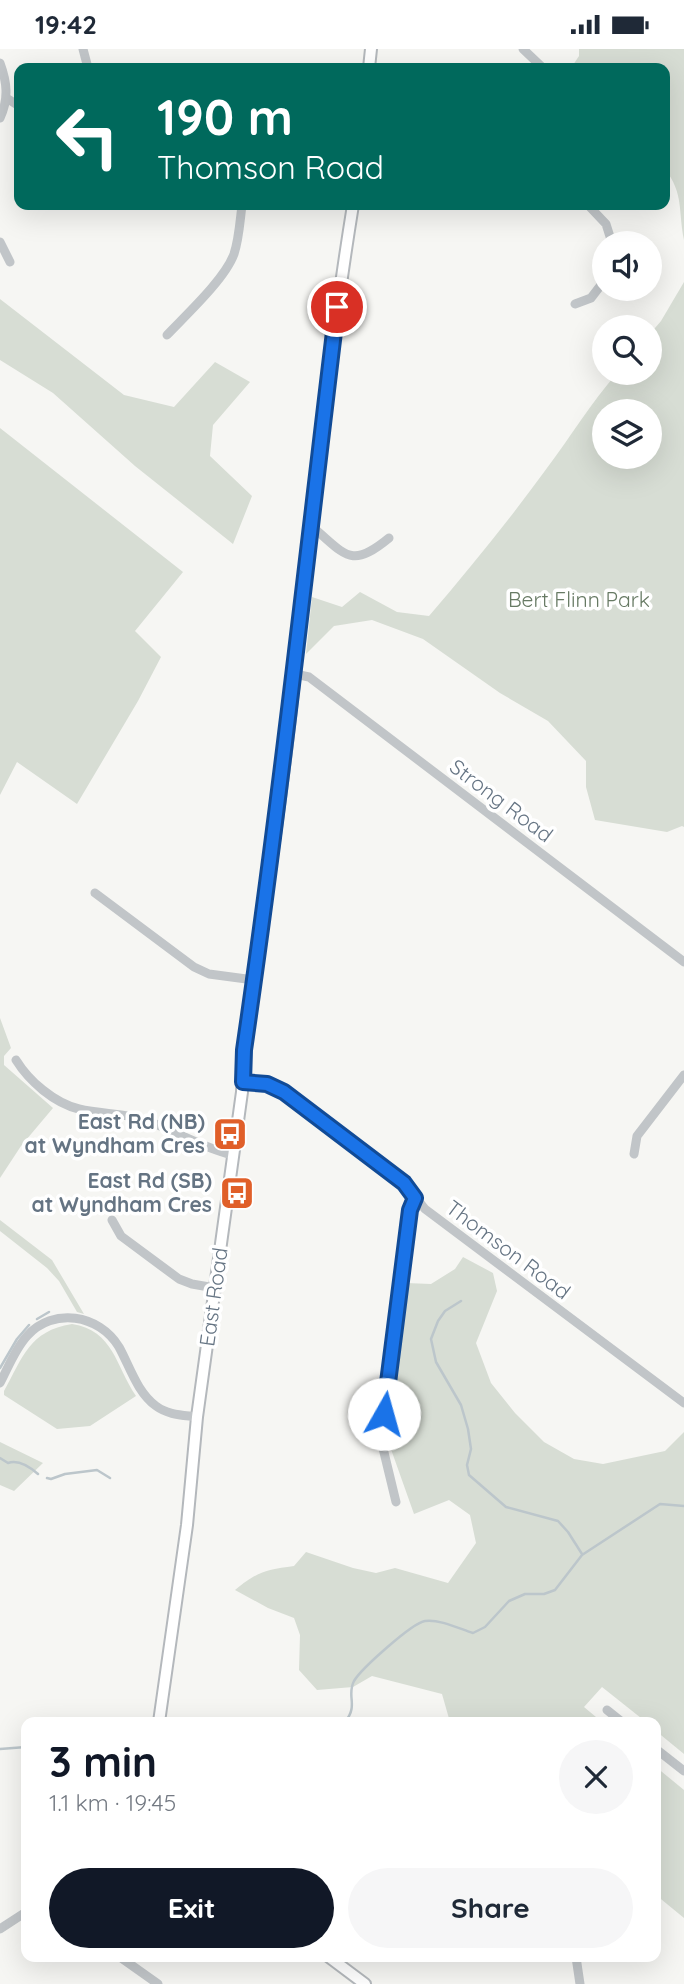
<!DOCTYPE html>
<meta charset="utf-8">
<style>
:root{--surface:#fff;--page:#f6f6f7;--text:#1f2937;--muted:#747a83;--accent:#111827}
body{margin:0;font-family:Quicksand,sans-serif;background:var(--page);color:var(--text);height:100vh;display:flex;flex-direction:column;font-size:26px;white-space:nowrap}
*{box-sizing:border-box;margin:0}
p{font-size:23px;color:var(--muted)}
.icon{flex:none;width:38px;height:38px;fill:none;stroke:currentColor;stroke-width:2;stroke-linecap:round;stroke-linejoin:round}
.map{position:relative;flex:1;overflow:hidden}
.drawer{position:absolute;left:21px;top:1668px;width:640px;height:245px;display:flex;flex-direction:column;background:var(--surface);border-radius:14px;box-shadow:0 7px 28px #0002}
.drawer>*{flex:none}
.guide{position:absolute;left:14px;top:14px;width:656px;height:147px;border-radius:14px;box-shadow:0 7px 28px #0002;background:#00695c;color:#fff;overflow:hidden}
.controls{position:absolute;left:592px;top:182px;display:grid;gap:14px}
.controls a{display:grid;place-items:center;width:70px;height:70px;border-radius:50%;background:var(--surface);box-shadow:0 7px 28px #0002;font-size:35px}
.pin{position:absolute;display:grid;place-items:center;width:60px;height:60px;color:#fff;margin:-30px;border:4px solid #fff;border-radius:50%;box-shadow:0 2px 7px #0007}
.me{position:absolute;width:77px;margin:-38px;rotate:7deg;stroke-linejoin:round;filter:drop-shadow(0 0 5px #0008)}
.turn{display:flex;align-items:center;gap:24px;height:147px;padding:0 28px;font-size:32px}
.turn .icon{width:91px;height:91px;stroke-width:2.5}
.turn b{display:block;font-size:49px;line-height:60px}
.round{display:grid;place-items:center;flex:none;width:74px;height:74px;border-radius:37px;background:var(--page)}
.overview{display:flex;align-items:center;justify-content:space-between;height:119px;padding:0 28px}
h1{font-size:42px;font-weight:700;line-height:52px;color:var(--accent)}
.cta{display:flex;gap:14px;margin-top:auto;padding:14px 28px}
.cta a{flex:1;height:80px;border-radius:42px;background:var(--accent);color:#fff;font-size:28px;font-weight:700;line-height:80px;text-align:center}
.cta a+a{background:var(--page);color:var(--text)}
.status{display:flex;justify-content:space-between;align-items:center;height:49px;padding:0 35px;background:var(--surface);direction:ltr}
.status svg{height:19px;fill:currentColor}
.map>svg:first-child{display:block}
</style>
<div class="status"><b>19:42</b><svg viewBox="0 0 49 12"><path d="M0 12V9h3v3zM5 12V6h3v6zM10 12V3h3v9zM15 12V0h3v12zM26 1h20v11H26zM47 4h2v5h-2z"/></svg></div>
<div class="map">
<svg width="684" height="1935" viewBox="0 0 684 1935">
<rect width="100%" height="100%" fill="#f6f6f3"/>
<path fill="#d7ddd4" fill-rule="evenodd" d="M579 0H684V191C678 161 684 145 665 120V19H571L579 7Z
M684 233V778L682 777 667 783 595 771 586 738V712L548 672 500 644 423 590 372 571 334 577 306 605 312 548 342 558 360 543 397 563 429 567C470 519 510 470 547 419 571 387 591 354 617 324H649V286L661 272ZM604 362H649V408H604Z
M0 250 124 346 174 358 215 313 250 333 213 376 210 407 252 447 233 495 135 417 53 344 0 311Z
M0 379 183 523 135 582 161 608 138 652 77 755 17 713 0 746Z
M0 969 11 999 4 1007V1016L53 1059 21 1097 0 1129Z
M0 1171 52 1211 84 1265 77 1263 59 1232 47 1219 0 1182Z
M463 1208 493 1224 497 1242 476 1294 491 1334 515 1364 544 1393 574 1410 603 1415 665 1402 684 1383V1705L656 1682V1673H646L602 1638 584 1658 602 1673H450L442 1645 372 1627 353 1638 317 1641 299 1621 300 1586 294 1569 268 1559 235 1541C258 1522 266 1521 294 1517L306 1503 353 1519 376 1524 395 1519 448 1534 476 1494 470 1466 449 1451 414 1465 387 1389 406 1234 431 1235 455 1220Z
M72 1275C114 1282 115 1316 136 1347L90 1377 57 1380 4 1346V1342C23 1308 29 1282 72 1275Z
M0 1393 43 1414 14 1442 0 1436Z
M656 1718 684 1741V1869L656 1846Z"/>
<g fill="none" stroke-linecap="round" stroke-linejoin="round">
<path stroke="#bcc6cb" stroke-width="2.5" d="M461 1252 445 1262 438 1272 431 1290 436 1313 461 1356 468 1380 471 1400 467 1416 469 1426 506 1458 558 1472 568 1483 582 1505
M37 1270 49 1263
M0 1319 17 1290 29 1276
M0 1409 8 1414C19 1410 30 1418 38 1425
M47 1429 51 1430 65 1425 97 1421 110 1429
M186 1673H200
M345 1673C359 1656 346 1647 354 1632 361 1620 412 1574 425 1572 440 1570 460 1580 473 1584L485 1578 509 1552 525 1545H544L555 1541 582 1506 660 1455 684 1457
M0 1700 26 1698"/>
<g stroke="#b4b8bc" stroke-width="14">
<path id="major" d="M369 19 371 0
M159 1673 187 1476 197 1368 242 1043 244 1001C262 875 282 749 295 623 311 467 328 311 353 156
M329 1908 365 1935"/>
</g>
<path stroke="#c1c5c8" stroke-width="9" d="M83 0 88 19
M523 0 543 19
M0 14C7 33 9 50 0 69
M8 50 19 57
M588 156 606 175 612 194
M0 193 10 213
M575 255 591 249 604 232
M167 286C186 266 225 230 234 205 239 190 240 172 242 156
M310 476C345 504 349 522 389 489
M295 625 309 628 684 913
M95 844 194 918 209 925 254 931
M16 1011C29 1032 54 1054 79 1060 102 1066 125 1063 148 1072 177 1083 203 1099 233 1106
M243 1033 267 1035 284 1043 404 1134 425 1160 684 1354
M634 1105 637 1087 684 1026
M112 1171 121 1187 179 1230 192 1235 215 1239
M0 1334C8 1319 15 1300 27 1287 53 1258 99 1265 119 1298 130 1318 137 1343 156 1357 168 1366 183 1366 197 1368
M396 1453 381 1391 410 1161 415 1149
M607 1661 622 1673
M656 1700 684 1722
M0 1880 26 1863
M120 1908 158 1935
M576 1908 580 1935"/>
<use href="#major" stroke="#fff" stroke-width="10"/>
</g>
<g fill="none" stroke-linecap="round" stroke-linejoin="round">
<g stroke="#114b97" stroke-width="18">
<path id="route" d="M337 258C307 506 280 754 244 1001L243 1033 267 1035 284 1043 404 1134 415 1149 410 1161 384 1365"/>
</g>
<use href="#route" stroke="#1a73e8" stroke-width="12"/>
</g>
<defs>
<g id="bus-square" transform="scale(1.75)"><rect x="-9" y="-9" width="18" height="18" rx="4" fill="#e05f29" stroke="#fff"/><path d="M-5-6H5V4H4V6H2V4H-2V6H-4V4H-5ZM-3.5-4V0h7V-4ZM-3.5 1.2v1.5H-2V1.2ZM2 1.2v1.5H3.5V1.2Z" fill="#fff"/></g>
</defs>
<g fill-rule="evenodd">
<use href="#bus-square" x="230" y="1085"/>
<use href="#bus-square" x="237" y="1144"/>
</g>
<g text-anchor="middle" stroke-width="7" stroke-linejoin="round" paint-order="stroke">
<g font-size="21" fill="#677a64" stroke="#fff">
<text x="579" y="558">Bert Flinn Park</text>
</g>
<g font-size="21" fill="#657483" stroke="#fff">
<text transform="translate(501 752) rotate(37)" y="7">Strong Road</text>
<text transform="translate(508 1201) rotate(37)" y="7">Thomson Road</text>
<text transform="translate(214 1248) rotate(-82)" y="7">East Road</text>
</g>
<g font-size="21" font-weight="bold" fill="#657483" stroke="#fff" text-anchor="end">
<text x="205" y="1080">East Rd (NB)<tspan x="205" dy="24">at Wyndham Cres</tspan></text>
<text x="212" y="1139">East Rd (SB)<tspan x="212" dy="24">at Wyndham Cres</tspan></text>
</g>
</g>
</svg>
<div class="controls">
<a><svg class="icon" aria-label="sound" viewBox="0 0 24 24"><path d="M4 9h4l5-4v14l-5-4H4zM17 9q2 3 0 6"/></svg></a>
<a><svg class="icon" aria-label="search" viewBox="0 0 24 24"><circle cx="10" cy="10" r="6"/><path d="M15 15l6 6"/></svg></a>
<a><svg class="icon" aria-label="layers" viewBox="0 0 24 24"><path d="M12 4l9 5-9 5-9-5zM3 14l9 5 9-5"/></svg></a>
</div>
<div class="pin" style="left:337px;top:258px;background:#d93025"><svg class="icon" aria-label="arrive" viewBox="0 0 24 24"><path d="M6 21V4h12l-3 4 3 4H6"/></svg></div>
<svg class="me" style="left:384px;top:1365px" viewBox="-20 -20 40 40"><circle r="19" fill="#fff"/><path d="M0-13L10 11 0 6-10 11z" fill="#1a73e8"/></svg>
<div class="guide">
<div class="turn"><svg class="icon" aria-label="left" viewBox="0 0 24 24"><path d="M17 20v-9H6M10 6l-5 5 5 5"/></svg><div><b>190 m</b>Thomson Road</div></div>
</div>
<section class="drawer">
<div class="overview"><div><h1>3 min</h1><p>1.1 km · 19:45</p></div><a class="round"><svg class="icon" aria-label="close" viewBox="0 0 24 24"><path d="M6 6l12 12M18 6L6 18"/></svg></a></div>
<div class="cta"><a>Exit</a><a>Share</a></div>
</section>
</div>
